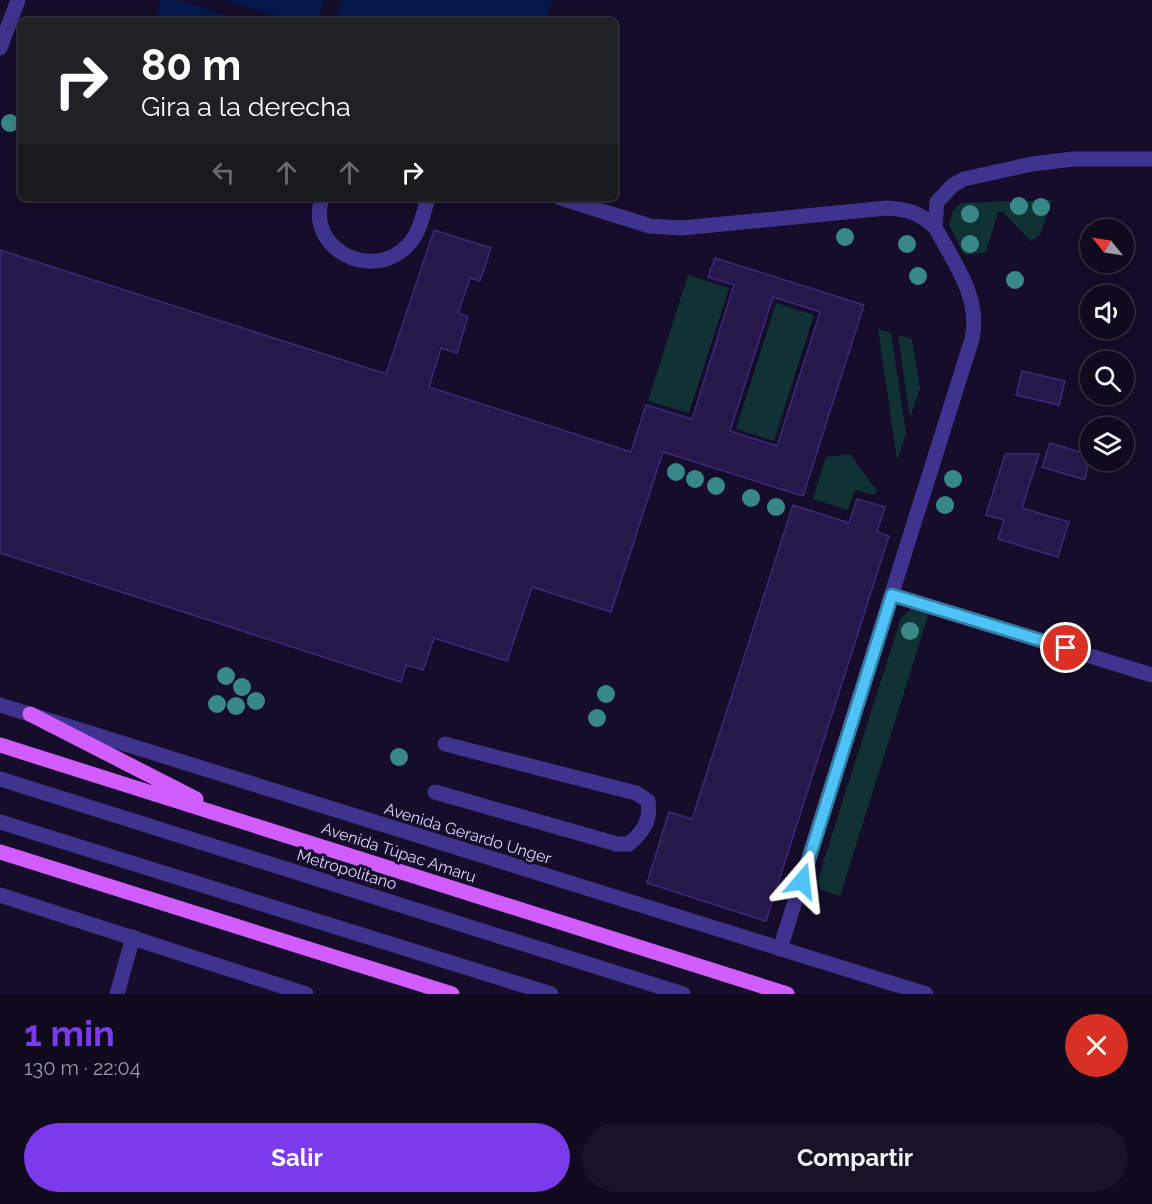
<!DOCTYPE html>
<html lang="es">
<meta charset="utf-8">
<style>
:root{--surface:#100a1f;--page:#191328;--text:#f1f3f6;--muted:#9c9aa4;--line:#302b3d;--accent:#7c3aed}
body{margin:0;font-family:Raleway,sans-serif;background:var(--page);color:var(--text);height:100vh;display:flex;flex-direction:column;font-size:22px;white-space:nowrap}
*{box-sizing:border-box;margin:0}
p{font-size:20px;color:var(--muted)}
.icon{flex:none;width:33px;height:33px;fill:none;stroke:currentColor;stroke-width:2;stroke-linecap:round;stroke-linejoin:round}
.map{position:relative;height:994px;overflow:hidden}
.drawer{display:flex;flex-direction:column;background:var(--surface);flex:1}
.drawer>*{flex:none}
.hud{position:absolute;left:18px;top:18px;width:600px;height:183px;border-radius:9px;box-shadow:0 3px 15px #0003,0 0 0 2px var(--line);background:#202124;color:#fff;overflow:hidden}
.needle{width:39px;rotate:300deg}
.buttons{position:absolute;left:1080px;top:219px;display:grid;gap:12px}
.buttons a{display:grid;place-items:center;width:54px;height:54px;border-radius:50%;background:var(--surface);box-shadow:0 3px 15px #0003,0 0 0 2px var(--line);font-size:30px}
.pin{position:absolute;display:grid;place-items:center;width:51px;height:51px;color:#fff;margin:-26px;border:3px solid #fff;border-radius:50%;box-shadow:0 2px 6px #0007}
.me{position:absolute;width:66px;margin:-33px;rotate:17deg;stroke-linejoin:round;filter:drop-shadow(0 0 4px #0008)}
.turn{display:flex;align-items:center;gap:21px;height:126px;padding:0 24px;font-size:27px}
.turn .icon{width:78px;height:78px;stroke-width:2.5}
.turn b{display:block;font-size:42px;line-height:51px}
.lanes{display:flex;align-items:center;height:57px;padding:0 24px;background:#0003;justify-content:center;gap:30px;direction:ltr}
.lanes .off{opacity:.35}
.round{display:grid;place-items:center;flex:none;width:63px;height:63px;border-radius:32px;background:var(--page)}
.headline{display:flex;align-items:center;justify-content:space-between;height:102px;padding:0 24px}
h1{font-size:36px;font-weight:700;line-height:45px;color:var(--accent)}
.action{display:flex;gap:12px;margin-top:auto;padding:12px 24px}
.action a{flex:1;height:69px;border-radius:36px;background:var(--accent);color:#fff;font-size:24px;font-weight:700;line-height:69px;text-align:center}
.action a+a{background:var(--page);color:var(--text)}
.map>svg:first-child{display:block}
</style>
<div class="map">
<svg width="1152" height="994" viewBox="0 0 1152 994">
<rect width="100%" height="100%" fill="#150d29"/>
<path fill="#103234" d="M1052 200 1040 235 1031 241 1003 212H998L986 252 967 255 963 253 949 224 953 211 961 203Z
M688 275 729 288 689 413 648 401Z
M776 303 814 315 774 441 736 429Z
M878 329 891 333 906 433 897 460Z
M898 335 912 339 920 388 910 418Z
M850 454 877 491 873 495 855 490 848 510 813 499 826 457Z
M911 609 929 613 840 896 821 890 817 882 901 618Z"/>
<path fill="#05184b" d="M161 0H177L246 21H155Z
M223 0H324L318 21H292Z
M341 0H552L546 21H335Z"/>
<path fill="#27184c" stroke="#3f277b" stroke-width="1.5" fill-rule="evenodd" d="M434 230 491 248 480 281 470 278 458 313 468 317 457 353 441 348 429 387 631 452 646 405 692 419 734 285 708 277 715 258 864 305 803 496 663 452 611 612 532 587 507 661 434 638 423 670 406 665 401 682 0 553V250L386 374ZM773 297 820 312 777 446 730 431Z
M1022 371 1065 381 1059 405 1016 395Z
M1050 443 1090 455 1085 480 1042 467Z
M1005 454H1039L1022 508 1069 522 1058 557 998 539 1004 520 986 515Z
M857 499 885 507 877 532 889 536 766 921 647 883 669 812 692 819 793 505 849 523Z"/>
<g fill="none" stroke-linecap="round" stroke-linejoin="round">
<path stroke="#3f348d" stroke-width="15" d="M0 48 18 0
M322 198C305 249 373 283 408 245 420 233 423 214 428 198
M560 198 650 226 682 228 887 208C907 209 920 213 935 227 954 263 981 297 972 339L780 949
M935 227 937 202 953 185 964 179 1032 164 1073 159H1152
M892 595 1152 675
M0 705 926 994
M0 779 683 994
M435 792 617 844H629C644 831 651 820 648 801L636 793 445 744
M0 822 551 994
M0 895 306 994
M117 994 133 937"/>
<path stroke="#d15dff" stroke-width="15" d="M30 714 196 799
M0 745 787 994
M0 852 452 994"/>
</g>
<g fill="#388887">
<circle cx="10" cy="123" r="9"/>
<circle cx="1019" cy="206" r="9"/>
<circle cx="1041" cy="207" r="9"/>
<circle cx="970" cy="214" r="9"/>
<circle cx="845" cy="237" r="9"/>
<circle cx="907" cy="244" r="9"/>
<circle cx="970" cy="244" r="9"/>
<circle cx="918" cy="276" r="9"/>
<circle cx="1015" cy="280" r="9"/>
<circle cx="676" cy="472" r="9"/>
<circle cx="695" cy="479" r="9"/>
<circle cx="953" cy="479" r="9"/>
<circle cx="716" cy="486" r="9"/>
<circle cx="751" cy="498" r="9"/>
<circle cx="945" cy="505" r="9"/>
<circle cx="776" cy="507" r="9"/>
<circle cx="910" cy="631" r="9"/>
<circle cx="226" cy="676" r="9"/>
<circle cx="242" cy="687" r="9"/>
<circle cx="606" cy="694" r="9"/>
<circle cx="256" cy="701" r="9"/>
<circle cx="217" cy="704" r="9"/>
<circle cx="236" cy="706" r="9"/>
<circle cx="597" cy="718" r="9"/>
<circle cx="399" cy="757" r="9"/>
</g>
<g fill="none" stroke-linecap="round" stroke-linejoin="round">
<g stroke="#337fa1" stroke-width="15">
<path id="route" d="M802 881 892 595 1066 648"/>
</g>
<use href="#route" stroke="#4fc3f7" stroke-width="10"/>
</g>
<g text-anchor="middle" stroke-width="6" stroke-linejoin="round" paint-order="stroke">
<g font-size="16" fill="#ded6ff" stroke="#150d29">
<text transform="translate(468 833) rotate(17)" y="6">Avenida Gerardo Unger</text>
<text transform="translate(399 852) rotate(18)" y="6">Avenida Túpac Amaru</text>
<text transform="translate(347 869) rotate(17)" y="6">Metropolitano</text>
</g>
</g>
</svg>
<div class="buttons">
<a><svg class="needle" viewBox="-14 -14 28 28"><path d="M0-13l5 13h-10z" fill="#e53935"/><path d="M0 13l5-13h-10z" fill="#9c9aa4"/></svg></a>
<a><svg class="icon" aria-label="sound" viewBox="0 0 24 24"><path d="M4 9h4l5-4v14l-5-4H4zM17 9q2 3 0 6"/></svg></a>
<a><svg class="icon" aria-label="search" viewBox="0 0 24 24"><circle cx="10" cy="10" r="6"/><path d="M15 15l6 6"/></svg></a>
<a><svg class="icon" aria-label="layers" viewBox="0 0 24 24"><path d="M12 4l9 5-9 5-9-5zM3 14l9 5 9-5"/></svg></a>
</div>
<div class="pin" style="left:1066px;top:648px;background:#d93025"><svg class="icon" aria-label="arrive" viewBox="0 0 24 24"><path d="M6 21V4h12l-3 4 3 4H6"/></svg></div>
<svg class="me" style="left:802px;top:881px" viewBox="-20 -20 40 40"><path d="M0-17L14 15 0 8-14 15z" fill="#4fc3f7" stroke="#fff" stroke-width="4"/></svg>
<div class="hud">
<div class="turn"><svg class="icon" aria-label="right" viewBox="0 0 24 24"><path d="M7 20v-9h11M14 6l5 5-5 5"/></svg><div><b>80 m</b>Gira a la derecha</div></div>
<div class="lanes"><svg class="icon off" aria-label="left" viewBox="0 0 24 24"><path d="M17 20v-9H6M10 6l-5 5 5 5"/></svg><svg class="icon off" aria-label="ahead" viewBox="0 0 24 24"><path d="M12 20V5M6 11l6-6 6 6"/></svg><svg class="icon off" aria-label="ahead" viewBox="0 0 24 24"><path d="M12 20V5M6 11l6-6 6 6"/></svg><svg class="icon" aria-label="right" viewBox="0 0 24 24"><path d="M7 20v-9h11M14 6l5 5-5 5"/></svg></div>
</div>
</div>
<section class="drawer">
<div class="headline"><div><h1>1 min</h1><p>130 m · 22:04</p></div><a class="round" style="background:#d93025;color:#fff"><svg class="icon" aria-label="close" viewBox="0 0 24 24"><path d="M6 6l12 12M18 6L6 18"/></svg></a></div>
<div class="action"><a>Salir</a><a>Compartir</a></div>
</section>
